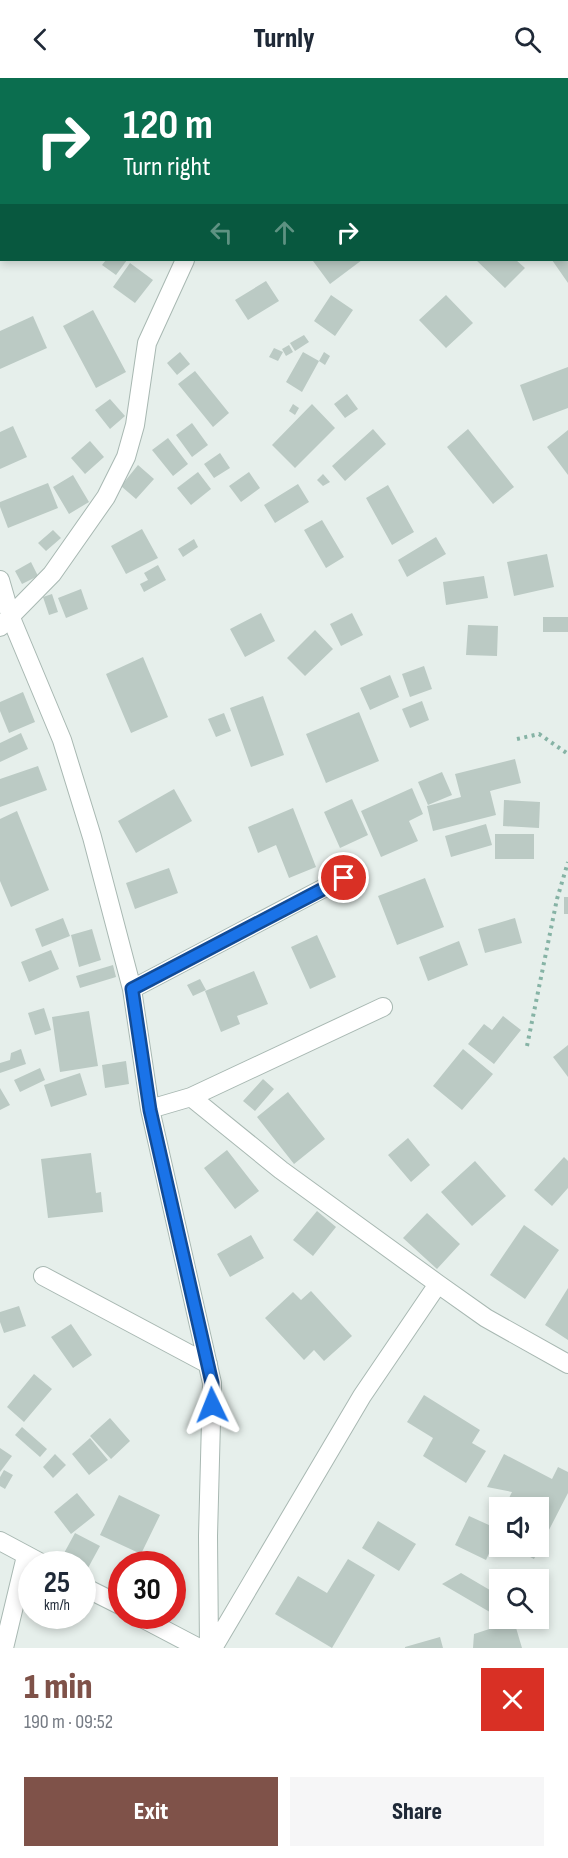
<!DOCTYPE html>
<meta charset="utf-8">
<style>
:root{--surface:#fff;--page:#f6f6f7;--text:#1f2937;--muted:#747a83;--accent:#7f5249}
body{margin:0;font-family:"Sofia Sans Condensed",sans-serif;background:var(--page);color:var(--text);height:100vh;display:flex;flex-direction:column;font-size:22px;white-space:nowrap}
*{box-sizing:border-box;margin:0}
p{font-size:20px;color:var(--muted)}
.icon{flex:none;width:33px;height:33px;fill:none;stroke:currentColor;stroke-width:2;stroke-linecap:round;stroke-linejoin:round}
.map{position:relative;height:1570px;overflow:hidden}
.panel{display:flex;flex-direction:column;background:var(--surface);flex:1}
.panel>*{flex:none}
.top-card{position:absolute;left:0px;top:0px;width:568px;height:183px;box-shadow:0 3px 9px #0003;background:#0b6e4f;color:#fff;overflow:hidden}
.controls{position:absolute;left:489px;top:1419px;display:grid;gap:12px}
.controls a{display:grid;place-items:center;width:60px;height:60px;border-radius:0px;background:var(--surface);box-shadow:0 3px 9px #0003;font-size:30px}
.speed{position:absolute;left:18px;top:1473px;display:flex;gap:12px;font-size:30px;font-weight:700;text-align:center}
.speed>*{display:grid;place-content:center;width:78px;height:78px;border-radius:50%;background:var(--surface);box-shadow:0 3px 9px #0003;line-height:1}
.speed small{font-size:15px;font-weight:400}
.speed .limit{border:9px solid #d22;background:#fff;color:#111}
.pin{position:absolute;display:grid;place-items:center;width:51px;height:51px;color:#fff;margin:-26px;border:3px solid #fff;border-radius:50%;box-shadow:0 2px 6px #0007}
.me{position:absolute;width:66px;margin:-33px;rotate:358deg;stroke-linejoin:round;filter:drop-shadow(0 0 4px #0008)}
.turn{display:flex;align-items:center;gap:21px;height:126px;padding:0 24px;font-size:27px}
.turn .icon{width:78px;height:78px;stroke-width:2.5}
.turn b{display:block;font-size:42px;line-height:51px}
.lanes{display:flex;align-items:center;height:57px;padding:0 24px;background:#0003;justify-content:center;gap:30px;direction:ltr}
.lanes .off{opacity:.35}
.round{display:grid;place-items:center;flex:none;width:63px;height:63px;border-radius:0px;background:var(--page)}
.overview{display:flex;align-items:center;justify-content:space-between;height:102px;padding:0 24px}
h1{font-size:36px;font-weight:800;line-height:45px;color:var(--accent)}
.cta{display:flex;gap:12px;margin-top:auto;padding:12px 24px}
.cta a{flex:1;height:69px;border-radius:0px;background:var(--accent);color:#fff;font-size:24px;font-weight:800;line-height:69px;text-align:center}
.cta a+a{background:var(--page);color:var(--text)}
header{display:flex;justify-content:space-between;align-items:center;height:78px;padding:0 24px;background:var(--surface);font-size:27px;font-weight:800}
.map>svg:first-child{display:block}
</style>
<header><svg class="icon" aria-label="back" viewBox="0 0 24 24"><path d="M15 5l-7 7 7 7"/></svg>Turnly<svg class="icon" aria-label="search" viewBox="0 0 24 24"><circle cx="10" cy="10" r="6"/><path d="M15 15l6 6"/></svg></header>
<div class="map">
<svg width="568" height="1570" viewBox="0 0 568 1570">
<rect width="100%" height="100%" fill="#e6efeb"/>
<path fill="#bbcac4" d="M106 182H127L116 197 102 187Z
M314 182H362L330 206 313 183Z
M476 182H516L525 190 505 210Z
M552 182H568V205Z
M130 185 153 202 135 225 113 209Z
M266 203 279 223 248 242 235 222Z
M331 217 353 232 335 258 314 243Z
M446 217 473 245 446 270 419 242Z
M93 232 126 294 96 310 63 248Z
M33 238 47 270 0 291V253Z
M304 257 309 264 295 273 290 265Z
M289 267 293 274 286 278 282 271Z
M274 270 283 274 278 283 269 279Z
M180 274 190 286 177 297 167 285Z
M303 274 319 283 302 314 286 304Z
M324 274 330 278 325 287 319 283Z
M568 289V330L533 343 520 307Z
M195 293 229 335 213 349 178 306Z
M347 316 358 331 345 340 334 326Z
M110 321 125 338 110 351 95 332Z
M293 326 299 330 295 337 289 333Z
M312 326 335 350 295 390 272 367Z
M192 345 208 367 192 379 176 357Z
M13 348 27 379 0 391V354Z
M373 351 386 366 345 403 332 388Z
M468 351 514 409 493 426 447 369Z
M568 352V397L547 369Z
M168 360 188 386 173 398 152 372Z
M90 363 104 379 85 396 71 380Z
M220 375 230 390 214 400 204 386Z
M138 387 154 401 136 421 121 408Z
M198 394 211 411 191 427 177 410Z
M249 394 260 410 241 424 229 408Z
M323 396 330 404 323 408 317 402Z
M73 397 89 424 69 436 53 409Z
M48 405 58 430 8 450 0 429V424Z
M298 406 309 424 275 445 264 427Z
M388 407 414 454 392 467 366 420Z
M322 442 344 479 326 490 304 452Z
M142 451 158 480 126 496 111 468Z
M53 452 61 460 46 473 38 465Z
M436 459 446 476 407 499 398 482Z
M194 461 198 469 183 479 178 471Z
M547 476 554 509 514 518 507 484Z
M31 484 38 498 22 506 15 493Z
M158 487 166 502 144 514 140 506 148 502 144 495Z
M484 498 488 520 446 527 443 504Z
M81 511 88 531 66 540 58 520Z
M52 516 58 534 49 537 43 519Z
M261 535 275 563 245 579 230 551Z
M352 535 363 557 341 568 330 546Z
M543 539H568V554H543Z
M468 547 498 548 497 578 466 577Z
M315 552 333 571 305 598 287 580Z
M143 579 168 639 131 655 106 596Z
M424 588 432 611 410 619 402 596Z
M390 597 399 619 370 632 360 610Z
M23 614 35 644 9 655 0 633V624Z
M263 618 284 677 251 689 230 630Z
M422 623 429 642 410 650 402 631Z
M359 634 379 683 326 705 306 656Z
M224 635 231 653 216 659 208 641Z
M21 655 28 671 0 684V665Z
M515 681 521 705 490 713 496 737 433 753 427 728 461 719 455 696Z
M38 688 47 712 0 729V701Z
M442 694 452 717 428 727 418 704Z
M412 710 423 736 409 743 418 763 381 779 361 733Z
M174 711 192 743 136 775 118 743Z
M352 721 368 757 340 770 324 734Z
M504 722 540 724 539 750 503 748Z
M293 730 316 789 289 800 276 767 258 775 248 749Z
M17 733 49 812 11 829 0 803V741Z
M486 746 492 767 451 779 445 758Z
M495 756H534V781H495Z
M169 790 178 815 135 831 126 805Z
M425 800 444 849 397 867 378 818Z
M564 819H568V836H564Z
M63 840 70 858 42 869 35 851Z
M515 840 522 865 485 875 478 851Z
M92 851 101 882 79 889 71 857Z
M317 857 336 899 310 911 291 869Z
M459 863 468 887 428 903 419 879Z
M51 872 59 891 29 904 21 884Z
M113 887 116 899 80 910 76 898Z
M254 893 268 926 237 938 240 946 221 954 205 913Z
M200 901 206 912 193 918 187 907Z
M44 930 51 952 35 957 28 935Z
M89 933 98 988 60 994 52 939Z
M503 938 521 952 494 986 468 966 484 946 492 952Z
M568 967V999L553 979Z
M21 971 26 986 0 995V985L10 982 11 975Z
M463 971 493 996 462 1032 433 1008Z
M126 983 129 1006 105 1010 102 987Z
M40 990 45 1002 20 1014 14 1002Z
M80 995 87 1017 51 1029 44 1007Z
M263 1001 274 1011 255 1033 243 1023Z
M0 1010 10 1027 0 1032Z
M288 1014 325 1061 294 1086 257 1039Z
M408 1060 430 1087 411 1104 388 1077Z
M227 1072 259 1113 235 1131 204 1090Z
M91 1075 96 1115 101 1114 103 1134 48 1140 41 1081Z
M564 1079 568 1083V1110L552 1128 534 1112Z
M475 1083 506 1118 472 1148 441 1114Z
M317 1133 336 1149 313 1178 293 1162Z
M427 1135 460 1166 437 1191 403 1160Z
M524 1147 559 1172 525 1221 490 1197Z
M251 1157 264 1180 230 1199 217 1176Z
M568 1210V1262L545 1247Z
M311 1213 352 1258 324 1283 314 1272 304 1282 265 1240 293 1214 301 1222Z
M19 1228 26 1248 4 1255 0 1244V1234Z
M71 1246 92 1277 73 1290 51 1259Z
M34 1296 52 1311 24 1344 7 1329Z
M424 1317 480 1352 472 1365 486 1373 466 1405 423 1378 433 1360 407 1344Z
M110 1340 130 1363 111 1381 90 1358Z
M22 1349 47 1371 40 1379 15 1357Z
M90 1360 108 1382 89 1397 72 1376Z
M0 1370 12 1378 0 1394Z
M55 1376 66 1387 53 1400 43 1389Z
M504 1376 552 1401 558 1389 568 1394V1415L534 1481 513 1470 514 1468H538V1430H504L512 1414 487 1409Z
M4 1392 13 1397 5 1411 0 1408V1399Z
M77 1415 95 1437 71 1456 54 1434Z
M119 1417 160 1437 141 1476 100 1457Z
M469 1438 500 1452 486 1482 455 1467Z
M378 1443 416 1466 399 1493 362 1470Z
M75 1455 100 1468 88 1490 63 1477Z
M348 1481 375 1497 332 1570 275 1536 298 1498 327 1515Z
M461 1495 500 1518V1540L442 1506Z
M514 1543 522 1570H473L474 1556Z
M440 1559 443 1570H405V1569Z"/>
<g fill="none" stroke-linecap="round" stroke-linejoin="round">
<g stroke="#a8b8b2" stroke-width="20">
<path id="minor" d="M235 2 236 0
M0 502 11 540 62 662 92 759 132 911 150 1031 212 1305 208 1458 209 1570
M0 549 52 496 106 419 126 379 135 347 147 265 185 182
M132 911 343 800
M191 1019 281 1092 438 1206 486 1240 568 1286
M150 1031 191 1019 383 929
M43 1198 208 1286
M0 1463 43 1486
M82 1508 122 1528
M138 1538 199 1570
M4 1570 26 1478
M213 1570 362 1318 438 1206"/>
</g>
<path stroke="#86b3a5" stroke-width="4" stroke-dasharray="3 4.5" stroke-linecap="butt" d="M517 661 539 656 568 676
M527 968 557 821 568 784"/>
<use href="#minor" stroke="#fff" stroke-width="18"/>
</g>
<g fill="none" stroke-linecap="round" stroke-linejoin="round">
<g stroke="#114b97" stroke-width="15">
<path id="route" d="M212 1327V1305L150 1032 132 911 344 800"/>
</g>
<use href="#route" stroke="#1a73e8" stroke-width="10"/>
</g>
</svg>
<div class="controls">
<a><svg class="icon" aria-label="sound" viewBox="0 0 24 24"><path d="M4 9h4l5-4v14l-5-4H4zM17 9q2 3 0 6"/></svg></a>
<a><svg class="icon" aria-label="search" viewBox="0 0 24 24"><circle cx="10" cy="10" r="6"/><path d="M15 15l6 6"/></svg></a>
</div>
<div class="speed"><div>25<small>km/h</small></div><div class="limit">30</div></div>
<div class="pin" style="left:344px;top:800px;background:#d93025"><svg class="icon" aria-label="arrive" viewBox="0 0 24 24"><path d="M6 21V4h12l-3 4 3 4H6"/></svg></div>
<svg class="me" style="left:212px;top:1327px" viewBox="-20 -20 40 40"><path d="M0-17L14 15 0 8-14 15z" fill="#1a73e8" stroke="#fff" stroke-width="4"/></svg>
<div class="top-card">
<div class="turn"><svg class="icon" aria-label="right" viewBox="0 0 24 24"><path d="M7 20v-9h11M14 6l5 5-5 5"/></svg><div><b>120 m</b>Turn right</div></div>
<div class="lanes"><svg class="icon off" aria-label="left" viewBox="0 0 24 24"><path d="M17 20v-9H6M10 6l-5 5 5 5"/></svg><svg class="icon off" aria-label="ahead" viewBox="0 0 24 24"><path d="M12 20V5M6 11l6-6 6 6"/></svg><svg class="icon" aria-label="right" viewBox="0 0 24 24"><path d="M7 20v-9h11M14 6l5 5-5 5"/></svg></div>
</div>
</div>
<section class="panel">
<div class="overview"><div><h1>1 min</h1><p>190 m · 09:52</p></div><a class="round" style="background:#d93025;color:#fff"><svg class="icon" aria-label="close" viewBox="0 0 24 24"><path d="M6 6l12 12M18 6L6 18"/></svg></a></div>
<div class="cta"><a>Exit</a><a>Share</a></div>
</section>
